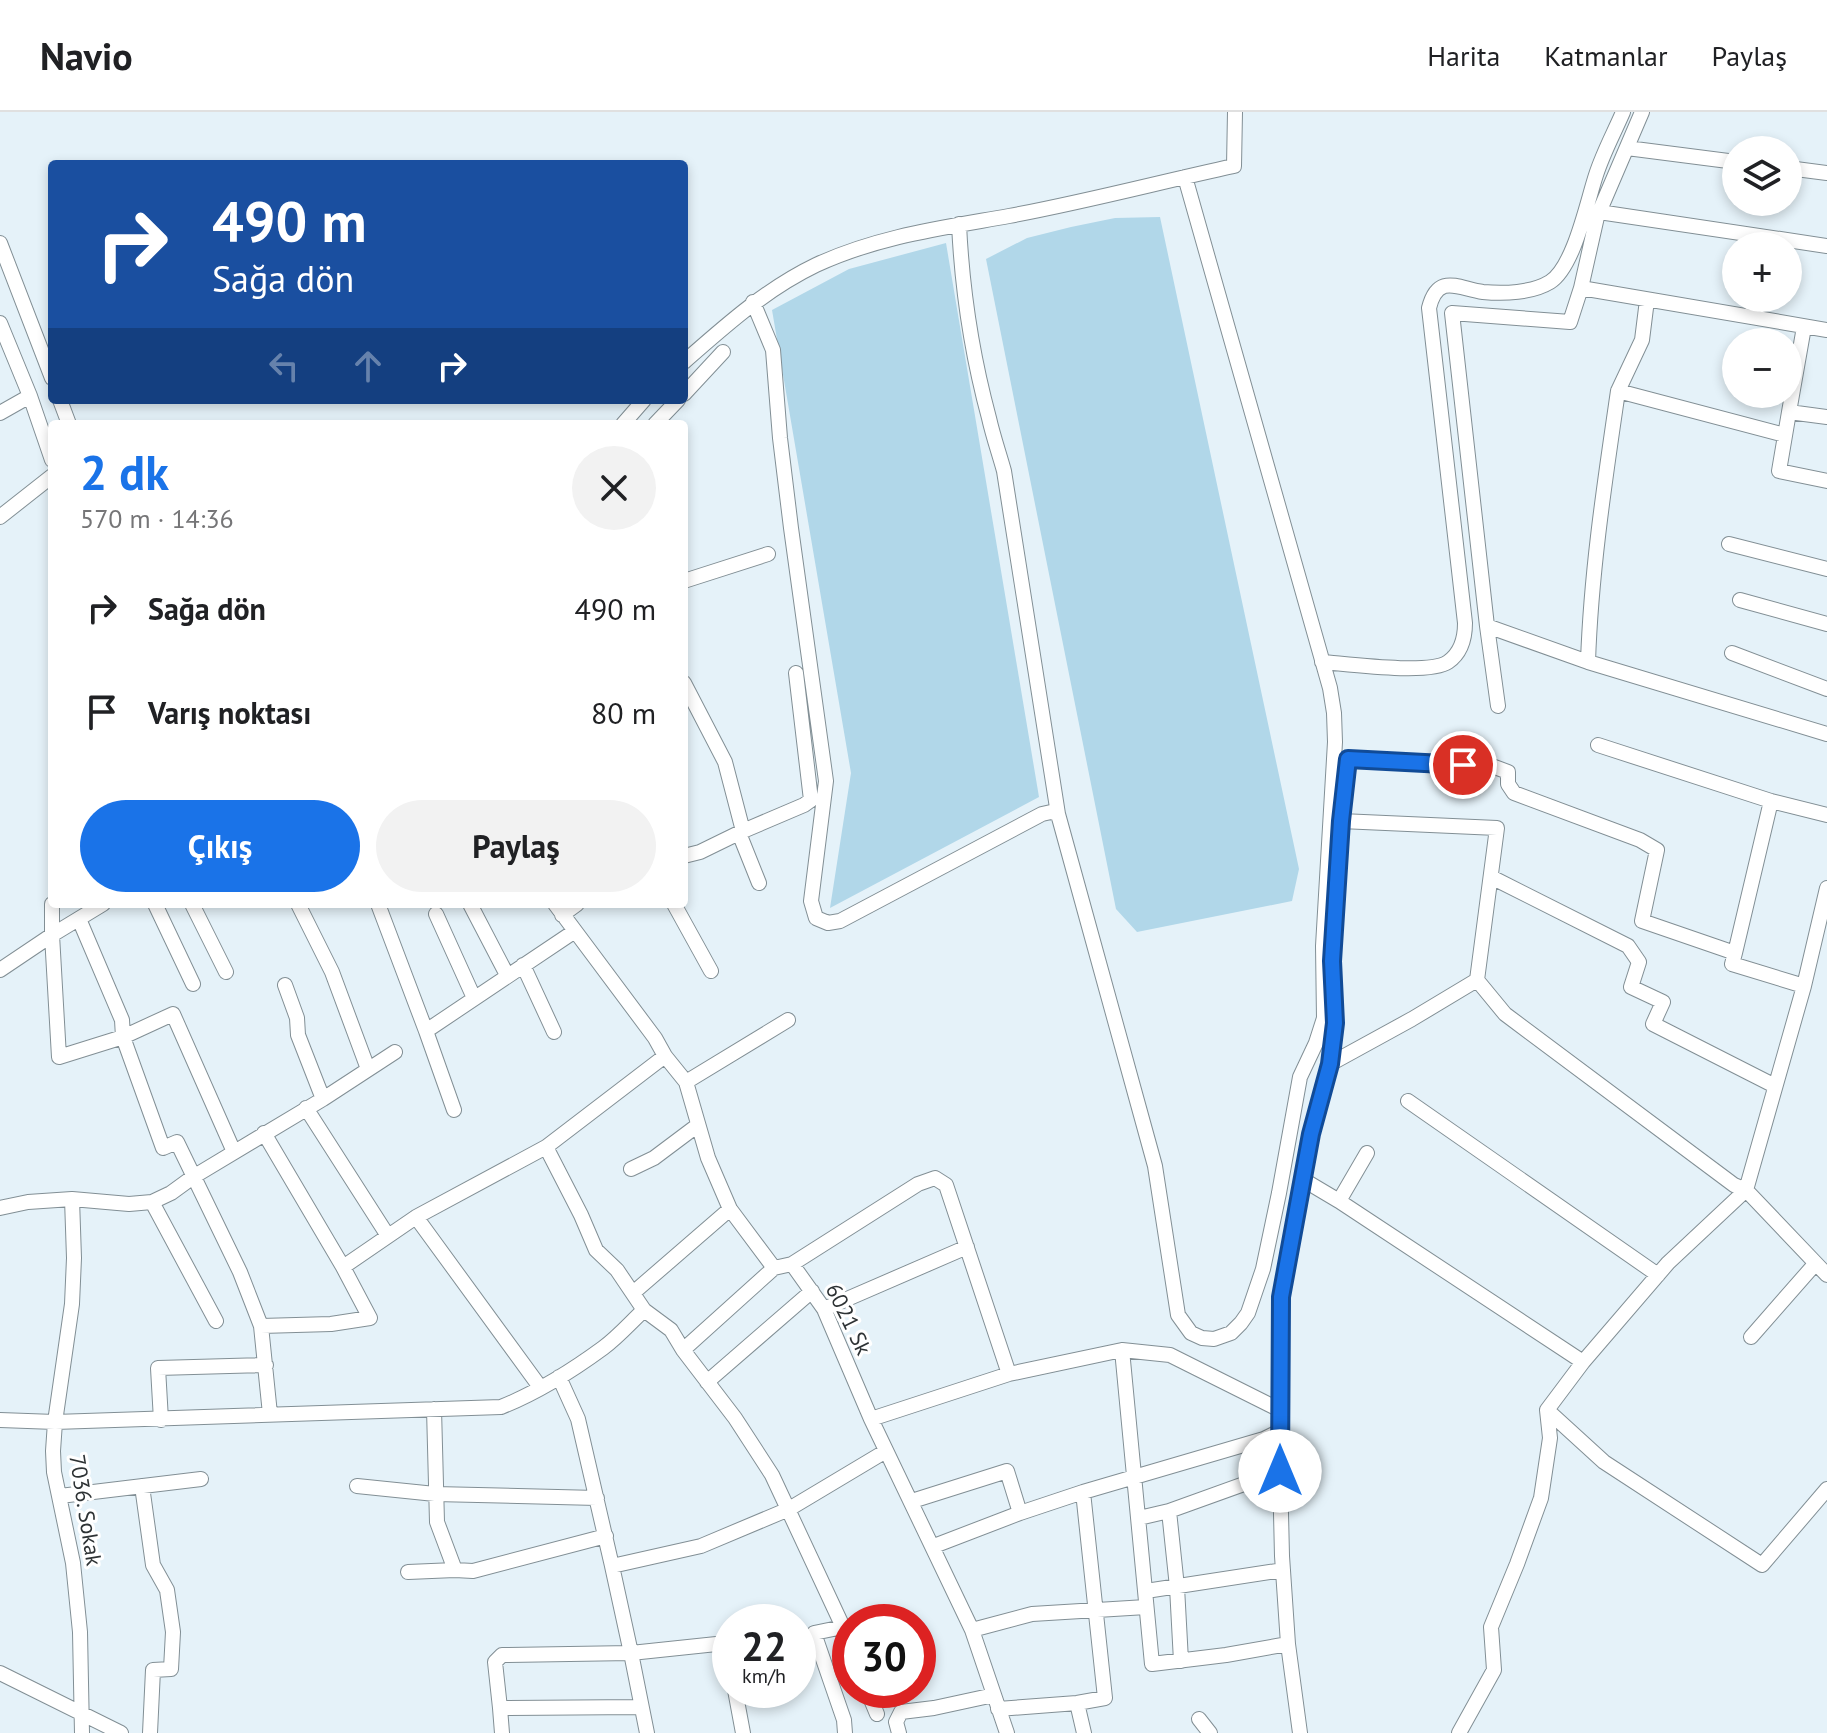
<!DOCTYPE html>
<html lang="tr">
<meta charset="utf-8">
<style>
:root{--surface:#fff;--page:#f2f2f2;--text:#202124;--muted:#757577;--line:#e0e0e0;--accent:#1a73e8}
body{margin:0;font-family:"PT Sans",sans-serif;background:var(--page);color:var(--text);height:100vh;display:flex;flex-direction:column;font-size:30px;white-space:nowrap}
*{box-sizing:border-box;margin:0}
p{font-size:26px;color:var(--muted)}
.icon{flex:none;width:44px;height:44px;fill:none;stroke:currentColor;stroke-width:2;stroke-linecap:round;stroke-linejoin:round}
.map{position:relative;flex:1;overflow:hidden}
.details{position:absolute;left:48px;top:308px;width:640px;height:488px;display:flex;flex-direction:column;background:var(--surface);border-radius:8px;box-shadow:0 4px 12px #0003}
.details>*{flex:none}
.banner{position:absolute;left:48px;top:48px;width:640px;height:244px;border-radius:8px;box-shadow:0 4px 12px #0003;background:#1a4fa0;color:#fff;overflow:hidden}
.controls{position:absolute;left:1722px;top:24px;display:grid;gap:16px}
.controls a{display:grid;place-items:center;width:80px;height:80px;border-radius:50%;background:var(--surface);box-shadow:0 4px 12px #0003;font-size:40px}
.speed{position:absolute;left:712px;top:1492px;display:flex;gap:16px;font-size:40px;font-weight:700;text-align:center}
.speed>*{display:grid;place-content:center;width:104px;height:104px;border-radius:50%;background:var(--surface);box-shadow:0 4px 12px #0003;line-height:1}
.speed small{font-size:20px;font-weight:400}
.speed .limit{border:12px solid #d22;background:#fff;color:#111}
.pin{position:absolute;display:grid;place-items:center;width:68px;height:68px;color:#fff;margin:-34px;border:4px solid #fff;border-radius:50%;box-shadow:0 2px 8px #0007}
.me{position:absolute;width:88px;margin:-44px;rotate:0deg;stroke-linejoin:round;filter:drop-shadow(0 0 6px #0008)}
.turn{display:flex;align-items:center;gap:28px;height:168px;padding:0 32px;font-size:36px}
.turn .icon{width:104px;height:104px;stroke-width:2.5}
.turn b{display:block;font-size:56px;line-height:68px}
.lanes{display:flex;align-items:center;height:76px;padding:0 32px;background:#0003;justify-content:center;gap:40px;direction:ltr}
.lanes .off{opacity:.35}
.round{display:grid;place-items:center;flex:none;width:84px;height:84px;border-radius:42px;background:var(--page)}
.head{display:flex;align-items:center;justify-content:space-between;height:136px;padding:0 32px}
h1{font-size:48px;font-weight:800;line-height:60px;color:var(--accent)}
.primary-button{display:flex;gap:16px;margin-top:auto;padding:16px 32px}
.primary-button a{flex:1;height:92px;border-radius:48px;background:var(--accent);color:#fff;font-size:32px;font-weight:800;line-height:92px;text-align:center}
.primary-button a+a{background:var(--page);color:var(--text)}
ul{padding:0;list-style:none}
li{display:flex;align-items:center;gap:24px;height:104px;padding:0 32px}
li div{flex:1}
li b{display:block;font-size:30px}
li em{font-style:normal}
header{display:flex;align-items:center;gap:48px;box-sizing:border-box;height:112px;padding:0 40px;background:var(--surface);border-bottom:2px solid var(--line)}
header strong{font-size:38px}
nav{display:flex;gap:44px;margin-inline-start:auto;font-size:28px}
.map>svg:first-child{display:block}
</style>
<header>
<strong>Navio</strong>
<nav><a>Harita</a><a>Katmanlar</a><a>Paylaş</a></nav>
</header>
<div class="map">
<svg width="1827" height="1621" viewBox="0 0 1827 1621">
<rect width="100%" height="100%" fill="#e5f2f9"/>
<path fill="#b1d7e9" d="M1160 105 1299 757 1292 789 1137 820 1116 797 986 147 1027 126 1071 115 1115 106Z
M946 131 1039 685 830 796 851 661 772 198 849 157Z"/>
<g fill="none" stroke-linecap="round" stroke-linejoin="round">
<g stroke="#828f95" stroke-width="16">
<path id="minor" d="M1627 36 1736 50
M1788 56 1827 61
M1599 100 1827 134
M959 112C962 177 972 243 989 306 993 324 999 341 1004 359L1058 702
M0 131 52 266
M1581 176 1827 218
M753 190 773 238 780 326 791 416 826 669 811 789 816 806 828 811 840 809 1042 702 1051 700 1058 702 1155 1054 1178 1203 1191 1221 1202 1226 1214 1227 1231 1221 1241 1211 1248 1201 1263 1157 1279 1081 1300 965 1316 931 1324 906 1323 834 1335 630 1334 601 1330 576 1185 65
M0 211 30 284 52 348
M684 250C725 214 766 177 816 153 879 124 942 116 1009 104 1085 90 1160 70 1234 54L1235 0
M1618 279 1642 228 1647 188
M684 282 723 240
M60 288 69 312
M1789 300 1804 215
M0 301 30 284
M1827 305 1789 300 1779 359 1827 369
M623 312 644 288
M655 312 678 288
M0 405 52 364
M1729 432 1827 457
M684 469 768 442
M1740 488 1827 512
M1487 514 1452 201 1570 210 1581 176 1597 105 1642 0
M1732 541 1827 577
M1322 550C1348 552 1429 563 1448 550 1461 541 1465 525 1465 511L1429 196C1438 160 1459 177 1483 180 1504 182 1532 181 1550 170 1574 155 1587 90 1596 63 1603 41 1614 21 1623 0
M1588 550C1591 459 1605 368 1618 279L1785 323
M684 571 725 650 743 719
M1498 594 1487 514 1588 550 1827 622
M1598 633 1771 689 1827 703
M1341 709 1497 716 1477 868 1505 902 1734 1073 1746 1078 1668 1151 1583 1250 1547 1298 1550 1326 1541 1386 1517 1452 1491 1515 1494 1558 1459 1621
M739 721 759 771
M684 744 700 740 743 719 804 693 811 688 796 561
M1491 765 1628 834 1639 850 1631 875 1663 890 1653 912 1775 974
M1827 776 1804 874 1746 1078 1827 1163
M52 792V823L59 945 123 925 173 902 234 1040
M155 792 193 872
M192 792 226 860
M298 792 332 860 368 957
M378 792 426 919
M470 792 507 863
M555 792 655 926 665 944 686 970 708 1046 730 1097 774 1156 792 1152 824 1197 871 1307 972 1518 1007 1621
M674 792 711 859
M436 802 474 886
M562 803 577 792
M79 807 122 908 123 925 163 1036 177 1030 240 1160 261 1214 270 1302
M1735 841 1771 689
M523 853 554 920
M0 858 52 823 103 792
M285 873 297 906 298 923 323 987
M1330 952 1412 907 1477 868
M686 970 788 908
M1408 989 1658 1163
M306 996 388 1124
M454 998 426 919 575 819
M546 1035 581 1103 596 1138 617 1158 644 1198 671 1218 683 1238 735 1306 772 1363 843 1515 814 1521 844 1608 845 1621
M631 1057 654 1046 698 1013
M1302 1067 1339 1089 1583 1250
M72 1087 74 1146 72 1192 55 1310 53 1339 54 1360 73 1451 80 1520 82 1621
M1339 1089 1367 1041
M152 1090 216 1209
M0 1096 28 1090 72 1087 129 1092 152 1090 171 1081 193 1065 323 987 395 940
M416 1105 540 1275
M792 1152 918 1072 935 1066 946 1073 1009 1262
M343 1155 416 1105 546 1035 665 944
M633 1181 730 1097
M824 1197 967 1135
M261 1214 331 1212 370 1206 343 1155 264 1021
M1751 1225 1815 1152
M683 1238 774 1156
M1122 1238 1152 1552 1226 1543 1288 1532
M559 1265 578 1307 612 1454
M707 1270 812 1179
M434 1297 437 1410 455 1458 473 1459 606 1424
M1547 1298 1604 1350 1762 1453 1827 1377
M871 1307 1009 1262 1122 1238 1170 1243 1280 1298
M0 1308 55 1310 501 1295C536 1281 573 1258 603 1236 618 1225 631 1210 644 1198
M161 1308 158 1256 266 1253
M142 1374 153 1453 167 1478 173 1520 171 1557 153 1558 150 1621
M357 1374 435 1382 597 1386
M60 1384 201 1367
M912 1389 1007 1359 1020 1401
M1169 1399 1177 1475 1181 1549
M1139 1406 1169 1399 1280 1359
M934 1434 1020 1401 1083 1380 1264 1327 1280 1319
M408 1460 455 1458
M1146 1479 1283 1458
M843 1515 850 1533
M972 1518 1032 1502 1146 1495
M730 1531H726L730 1551
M0 1561 121 1621
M735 1578 743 1621
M867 1578 877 1602
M1077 1591 1084 1621
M500 1596 495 1550 502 1543 631 1541 612 1454 701 1434 789 1397 886 1339
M998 1597 1077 1591 1105 1586 1083 1380
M1199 1607 1210 1621
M502 1621 500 1596 641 1595
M647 1621 631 1541 726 1531
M899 1621 896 1610 901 1600 934 1596 994 1583
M1300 1621 1288 1532 1282 1444 1280 1359 1281 1185 1311 1022 1330 952 1333 926 1335 911 1332 849 1341 709 1348 647 1492 654 1508 660V672L1514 681 1640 728 1657 738 1642 809 1735 841 1732 852 1804 874"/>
</g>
<use href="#minor" stroke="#fff" stroke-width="14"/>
</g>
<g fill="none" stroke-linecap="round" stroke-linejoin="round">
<g stroke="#114b97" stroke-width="20">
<path id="route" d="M1280 1359 1281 1185 1311 1022 1330 952 1335 911 1332 849 1341 709 1348 647 1463 653"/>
</g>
<use href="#route" stroke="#1a73e8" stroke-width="14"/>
</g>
<g text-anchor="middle" stroke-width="6" stroke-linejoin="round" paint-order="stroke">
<g font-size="22" fill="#2d3234" stroke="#fff">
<text transform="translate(849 1207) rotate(64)" y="8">6021 Sk</text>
<text transform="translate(86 1398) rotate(81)" y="8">7036. Sokak</text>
</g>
</g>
</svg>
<div class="controls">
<a><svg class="icon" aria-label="layers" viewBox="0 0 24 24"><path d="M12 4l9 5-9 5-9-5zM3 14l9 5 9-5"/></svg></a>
<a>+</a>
<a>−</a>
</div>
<div class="speed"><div>22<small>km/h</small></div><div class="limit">30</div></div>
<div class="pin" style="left:1463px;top:653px;background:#d93025"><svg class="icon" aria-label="arrive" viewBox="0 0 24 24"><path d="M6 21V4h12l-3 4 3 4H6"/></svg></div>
<svg class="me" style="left:1280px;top:1359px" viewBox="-20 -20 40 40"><circle r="19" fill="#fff"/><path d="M0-13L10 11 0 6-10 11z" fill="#1a73e8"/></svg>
<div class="banner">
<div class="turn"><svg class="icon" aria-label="right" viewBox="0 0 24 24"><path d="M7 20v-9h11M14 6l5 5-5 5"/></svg><div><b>490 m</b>Sağa dön</div></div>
<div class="lanes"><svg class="icon off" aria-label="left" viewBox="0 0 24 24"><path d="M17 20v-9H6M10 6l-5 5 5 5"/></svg><svg class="icon off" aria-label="ahead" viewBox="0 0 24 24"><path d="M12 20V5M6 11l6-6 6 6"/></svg><svg class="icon" aria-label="right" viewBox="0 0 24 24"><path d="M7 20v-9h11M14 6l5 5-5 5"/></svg></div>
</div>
<section class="details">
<div class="head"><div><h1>2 dk</h1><p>570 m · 14:36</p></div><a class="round"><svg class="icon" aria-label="close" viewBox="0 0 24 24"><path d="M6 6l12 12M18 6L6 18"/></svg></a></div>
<ul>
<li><svg class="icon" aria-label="right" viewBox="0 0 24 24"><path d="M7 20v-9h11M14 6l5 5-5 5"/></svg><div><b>Sağa dön</b></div><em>490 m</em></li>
<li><svg class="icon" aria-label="arrive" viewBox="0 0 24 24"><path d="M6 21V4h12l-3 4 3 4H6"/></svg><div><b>Varış noktası</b></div><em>80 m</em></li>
</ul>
<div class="primary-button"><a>Çıkış</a><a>Paylaş</a></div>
</section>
</div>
